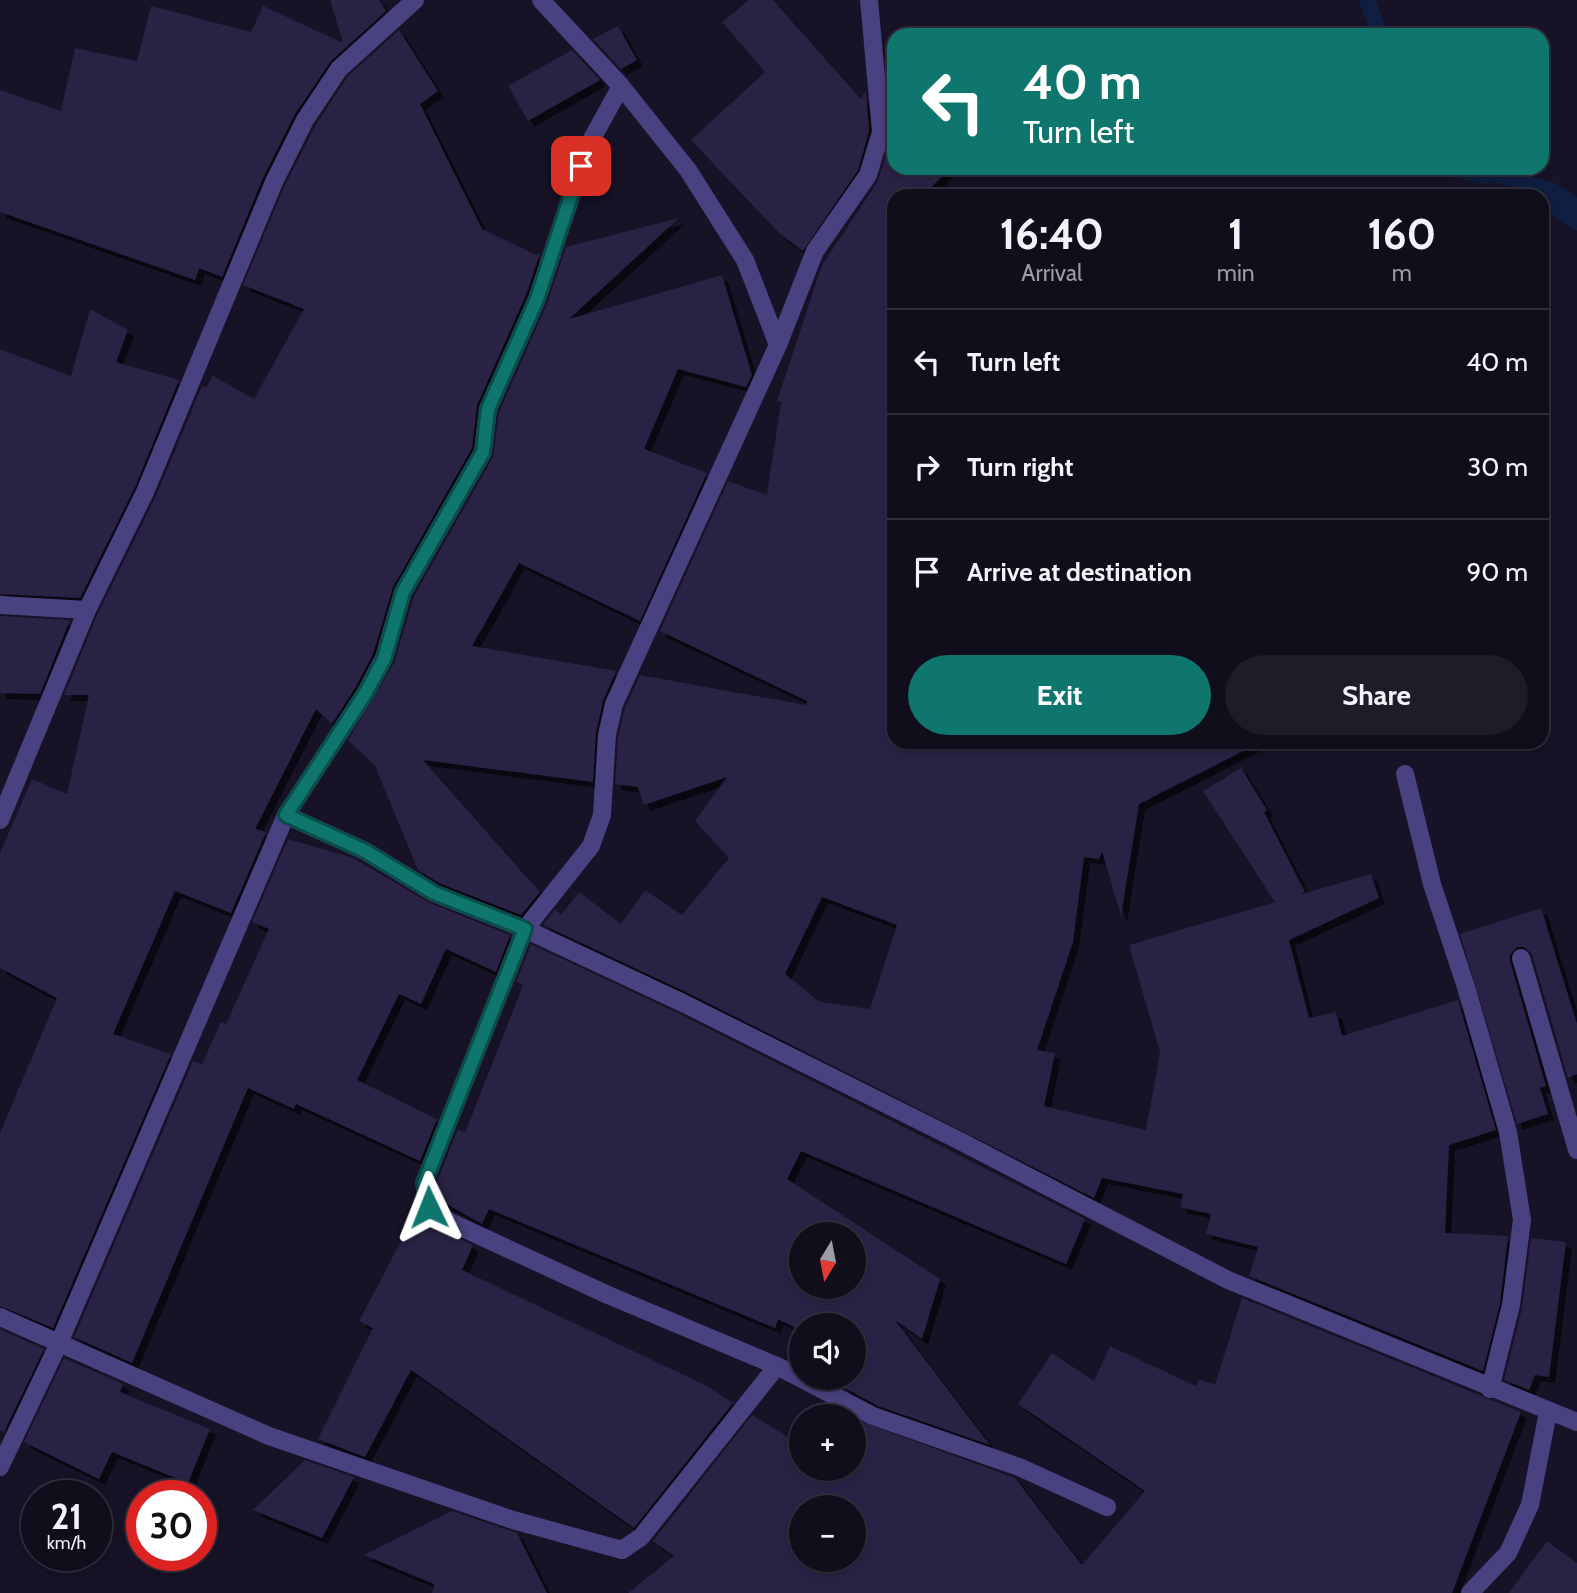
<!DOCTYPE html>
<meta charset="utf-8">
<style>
:root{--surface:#110e1c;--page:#1e1c29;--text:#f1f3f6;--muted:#9c9ca3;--line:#302e3b;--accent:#0f766e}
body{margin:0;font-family:Cabin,sans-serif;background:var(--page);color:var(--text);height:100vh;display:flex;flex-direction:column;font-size:26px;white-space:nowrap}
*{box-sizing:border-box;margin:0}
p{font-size:23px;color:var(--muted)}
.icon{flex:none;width:38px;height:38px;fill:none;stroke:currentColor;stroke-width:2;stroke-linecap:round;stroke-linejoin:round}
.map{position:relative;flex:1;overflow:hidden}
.drawer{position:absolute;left:887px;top:189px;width:662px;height:560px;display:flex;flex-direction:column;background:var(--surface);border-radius:21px;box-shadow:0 4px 10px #0003,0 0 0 2px var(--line)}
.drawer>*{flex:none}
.hud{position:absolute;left:887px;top:28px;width:662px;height:147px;border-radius:21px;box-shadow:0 4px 10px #0003,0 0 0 2px var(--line);background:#0f766e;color:#fff;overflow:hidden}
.needle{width:46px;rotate:190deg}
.controls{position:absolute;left:789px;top:1222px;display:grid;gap:14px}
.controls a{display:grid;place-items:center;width:77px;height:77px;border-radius:50%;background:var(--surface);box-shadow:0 4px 10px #0003,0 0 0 2px var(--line);font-size:35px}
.speed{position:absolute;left:21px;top:1480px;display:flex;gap:14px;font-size:35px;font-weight:700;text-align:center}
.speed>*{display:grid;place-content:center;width:91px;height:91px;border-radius:50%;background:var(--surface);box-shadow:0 4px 10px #0003,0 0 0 2px var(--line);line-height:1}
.speed small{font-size:18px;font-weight:400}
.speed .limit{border:10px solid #d22;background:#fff;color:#111}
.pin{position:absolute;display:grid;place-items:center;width:60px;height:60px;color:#fff;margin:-30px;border-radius:14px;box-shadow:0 4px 10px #0006}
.me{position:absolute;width:77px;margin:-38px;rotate:358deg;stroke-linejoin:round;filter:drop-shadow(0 0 5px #0008)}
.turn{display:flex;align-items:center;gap:24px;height:147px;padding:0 21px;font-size:32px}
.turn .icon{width:91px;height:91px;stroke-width:2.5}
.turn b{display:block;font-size:49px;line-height:60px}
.eta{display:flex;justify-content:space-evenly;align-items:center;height:119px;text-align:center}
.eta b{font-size:42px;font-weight:800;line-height:49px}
.button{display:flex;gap:14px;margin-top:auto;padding:14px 21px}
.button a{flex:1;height:80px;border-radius:42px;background:var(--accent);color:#fff;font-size:28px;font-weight:800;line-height:80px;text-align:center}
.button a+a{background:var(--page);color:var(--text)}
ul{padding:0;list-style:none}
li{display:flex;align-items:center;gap:21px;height:105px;padding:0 21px;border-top:2px solid var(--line)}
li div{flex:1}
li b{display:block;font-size:26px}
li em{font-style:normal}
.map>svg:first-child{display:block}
</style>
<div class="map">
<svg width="1577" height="1593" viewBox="0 0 1577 1593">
<defs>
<filter id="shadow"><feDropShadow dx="6" dy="6" stdDeviation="0" flood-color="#0009"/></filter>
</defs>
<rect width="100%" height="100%" fill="#171226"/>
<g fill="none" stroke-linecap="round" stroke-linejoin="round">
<path stroke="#101e41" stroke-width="16" d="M1367 0 1380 35
M1450 168 1485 176
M1474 168 1551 190 1577 207
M1542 198 1577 223"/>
</g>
<path fill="#2a2045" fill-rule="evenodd" filter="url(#shadow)" d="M330 0H379L386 11 331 61 295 114 263 178 222 277 199 268 195 280 0 212V90L61 111 75 48 137 61 151 6 251 32 263 6 343 43Z
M749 0H773L861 99 866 91 869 131 858 170 803 251 779 233 691 140 765 72 722 22Z
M618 26 637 60 621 69 593 39Z
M399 30 438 91 420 104 482 229 536 255 540 253 526 295 477 405 472 448 393 587 373 654 355 688 332 724 316 709 255 829 266 832 231 913 175 891 113 1034 171 1054 53 1328 0 1306V1133L57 998 0 968V853L32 779 67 794 89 695H64L97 615 156 496 202 386 206 387 213 376 254 399 304 309 243 285 284 187 315 126 348 76Z
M894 47V168H951L922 196H894V334L885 386 894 387V742H1004L1055 748 1086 742H1261L1139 804 1121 916 1102 851 1099 859 1084 857 1073 942 1037 1050 1055 1053 1044 1106 1146 1130 1160 1052 1129 945 1275 902 1203 791 1241 768 1267 810 1264 812 1305 892 1299 895 1371 874 1379 898 1289 940 1309 1018 1336 1012 1342 1036 1458 1000 1496 1130 1449 1145 1445 1233 1508 1236 1500 1303 1483 1371 1249 1276 1258 1247 1206 1234 1211 1214 1180 1207 1183 1194 1102 1178 1094 1198 690 994 543 925 555 909 561 915 579 892 621 924 645 890 682 915 729 858 695 821 727 777 644 805 638 787 615 784 618 737 625 708 640 675 806 705 807 701 660 631 728 481 767 495 781 402 777 401 822 265 878 181 892 135 886 60ZM822 897 897 925 870 1009 820 1002 785 974Z
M572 50 600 80 528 121 508 86Z
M679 218 569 319 722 275 752 375 746 387 678 369 644 449 707 473 640 621 519 563 472 646 616 671 603 701 596 732 593 782 423 760 540 892 521 915 439 883 418 870 375 766 348 740 394 663 414 596 493 457 499 412 547 304 566 247Z
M90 309 128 330 116 362 179 380 135 487 80 598 0 594V349L71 376Z
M0 616 70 620 40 694 0 693Z
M288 839 351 857 430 903 510 935 496 972 446 949 421 1004 399 994 357 1080 437 1119 420 1161 296 1104 294 1109 248 1088 132 1363 74 1337 193 1061 202 1064 221 1022 226 1024 269 929 252 922Z
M1541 908 1577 1024V1074L1568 1078 1532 954 1524 947H1517L1510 955V961L1546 1086 1540 1088 1548 1114 1517 1124 1460 934Z
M531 944 680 1014 1085 1219 1066 1264 801 1151 787 1179 940 1279 922 1339 895 1320 990 1445 878 1406 843 1387 848 1377H854L857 1360 854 1325H802V1331L778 1319 775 1328 489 1209 482 1224 439 1200 436 1184 458 1129 465 1133 523 985 516 982ZM802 1234H854V1286H802Z
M418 1209 422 1216 444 1231 473 1245 462 1270 703 1384 733 1403 634 1528 411 1370 365 1457 318 1439 373 1328 359 1321Z
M1531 1238 1566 1242 1549 1377 1535 1375 1529 1390 1504 1380 1522 1308Z
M1242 1298 1521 1412 1452 1593H628L674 1556 653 1541 752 1415 789 1438 796 1427 802 1430V1468H854V1419L1015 1478 1082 1565 1145 1491 1018 1404 1052 1353 1094 1381 1110 1346 1196 1386 1199 1379 1215 1385ZM802 1507H854V1559H802Z
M0 1329 44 1349 4 1432 0 1430Z
M64 1358 123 1384 120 1392 210 1429 188 1483 112 1452 99 1479 24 1442Z
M305 1460 354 1477 322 1538 253 1510Z
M452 1511 517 1533 547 1593H432L434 1584 364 1555Z
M1547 1541 1577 1563V1593H1509Z"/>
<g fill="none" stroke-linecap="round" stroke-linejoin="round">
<path stroke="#494280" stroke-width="18" d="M541 0 621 86 688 170 745 260 778 345
M0 605 87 610
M1405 774 1432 884 1466 987 1508 1132 1522 1220 1511 1305 1490 1389
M286 815 365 851 434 893 525 929 591 846 602 815 607 735 614 704 778 345 815 251 868 175 881 132 869 0
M0 820 87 610 145 492 274 182 305 120 339 69 415 0
M1521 958 1577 1150
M0 1317 269 1436 513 1520 622 1550 641 1537 777 1366
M0 1467 59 1343 286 815 365 694 384 658 403 592 483 452 488 409 537 299 588 146 621 86
M1107 1507 1019 1467 873 1416 777 1366 608 1295 450 1222 429 1207 424 1183 525 929 685 1004 962 1142 1228 1280 1577 1422
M1470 1593 1508 1553 1530 1505 1548 1412"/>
</g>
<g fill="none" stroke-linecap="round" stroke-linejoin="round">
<g stroke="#0a4d48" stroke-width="18">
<path id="route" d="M429 1207 424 1183 525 929 434 893 365 851 286 815 365 694 384 659 403 592 483 452 488 409 537 299 581 166"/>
</g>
<use href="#route" stroke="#0f766e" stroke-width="12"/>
</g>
</svg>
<div class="controls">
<a><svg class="needle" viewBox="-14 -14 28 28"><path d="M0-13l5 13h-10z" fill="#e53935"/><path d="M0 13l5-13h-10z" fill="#9c9ca3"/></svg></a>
<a><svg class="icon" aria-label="sound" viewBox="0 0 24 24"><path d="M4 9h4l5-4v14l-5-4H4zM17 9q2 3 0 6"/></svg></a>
<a>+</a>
<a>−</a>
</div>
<div class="speed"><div>21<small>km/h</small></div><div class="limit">30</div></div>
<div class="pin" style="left:581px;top:166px;background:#d93025"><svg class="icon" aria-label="arrive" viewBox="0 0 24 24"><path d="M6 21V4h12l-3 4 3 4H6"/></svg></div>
<svg class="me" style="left:429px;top:1207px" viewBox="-20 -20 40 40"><path d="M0-17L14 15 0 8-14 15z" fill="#0f766e" stroke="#fff" stroke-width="4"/></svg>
<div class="hud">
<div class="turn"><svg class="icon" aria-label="left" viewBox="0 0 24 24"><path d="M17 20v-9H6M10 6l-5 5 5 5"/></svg><div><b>40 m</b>Turn left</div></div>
</div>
<section class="drawer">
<div class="eta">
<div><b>16:40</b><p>Arrival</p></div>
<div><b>1</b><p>min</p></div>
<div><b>160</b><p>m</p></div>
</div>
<ul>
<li><svg class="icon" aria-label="left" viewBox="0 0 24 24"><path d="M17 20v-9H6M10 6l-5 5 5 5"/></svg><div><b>Turn left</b></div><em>40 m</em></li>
<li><svg class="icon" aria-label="right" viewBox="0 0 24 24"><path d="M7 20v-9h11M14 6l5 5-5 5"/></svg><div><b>Turn right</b></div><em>30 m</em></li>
<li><svg class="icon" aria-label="arrive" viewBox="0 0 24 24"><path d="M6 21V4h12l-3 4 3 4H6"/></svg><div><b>Arrive at destination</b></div><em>90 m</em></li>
</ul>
<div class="button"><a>Exit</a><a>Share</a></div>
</section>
</div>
